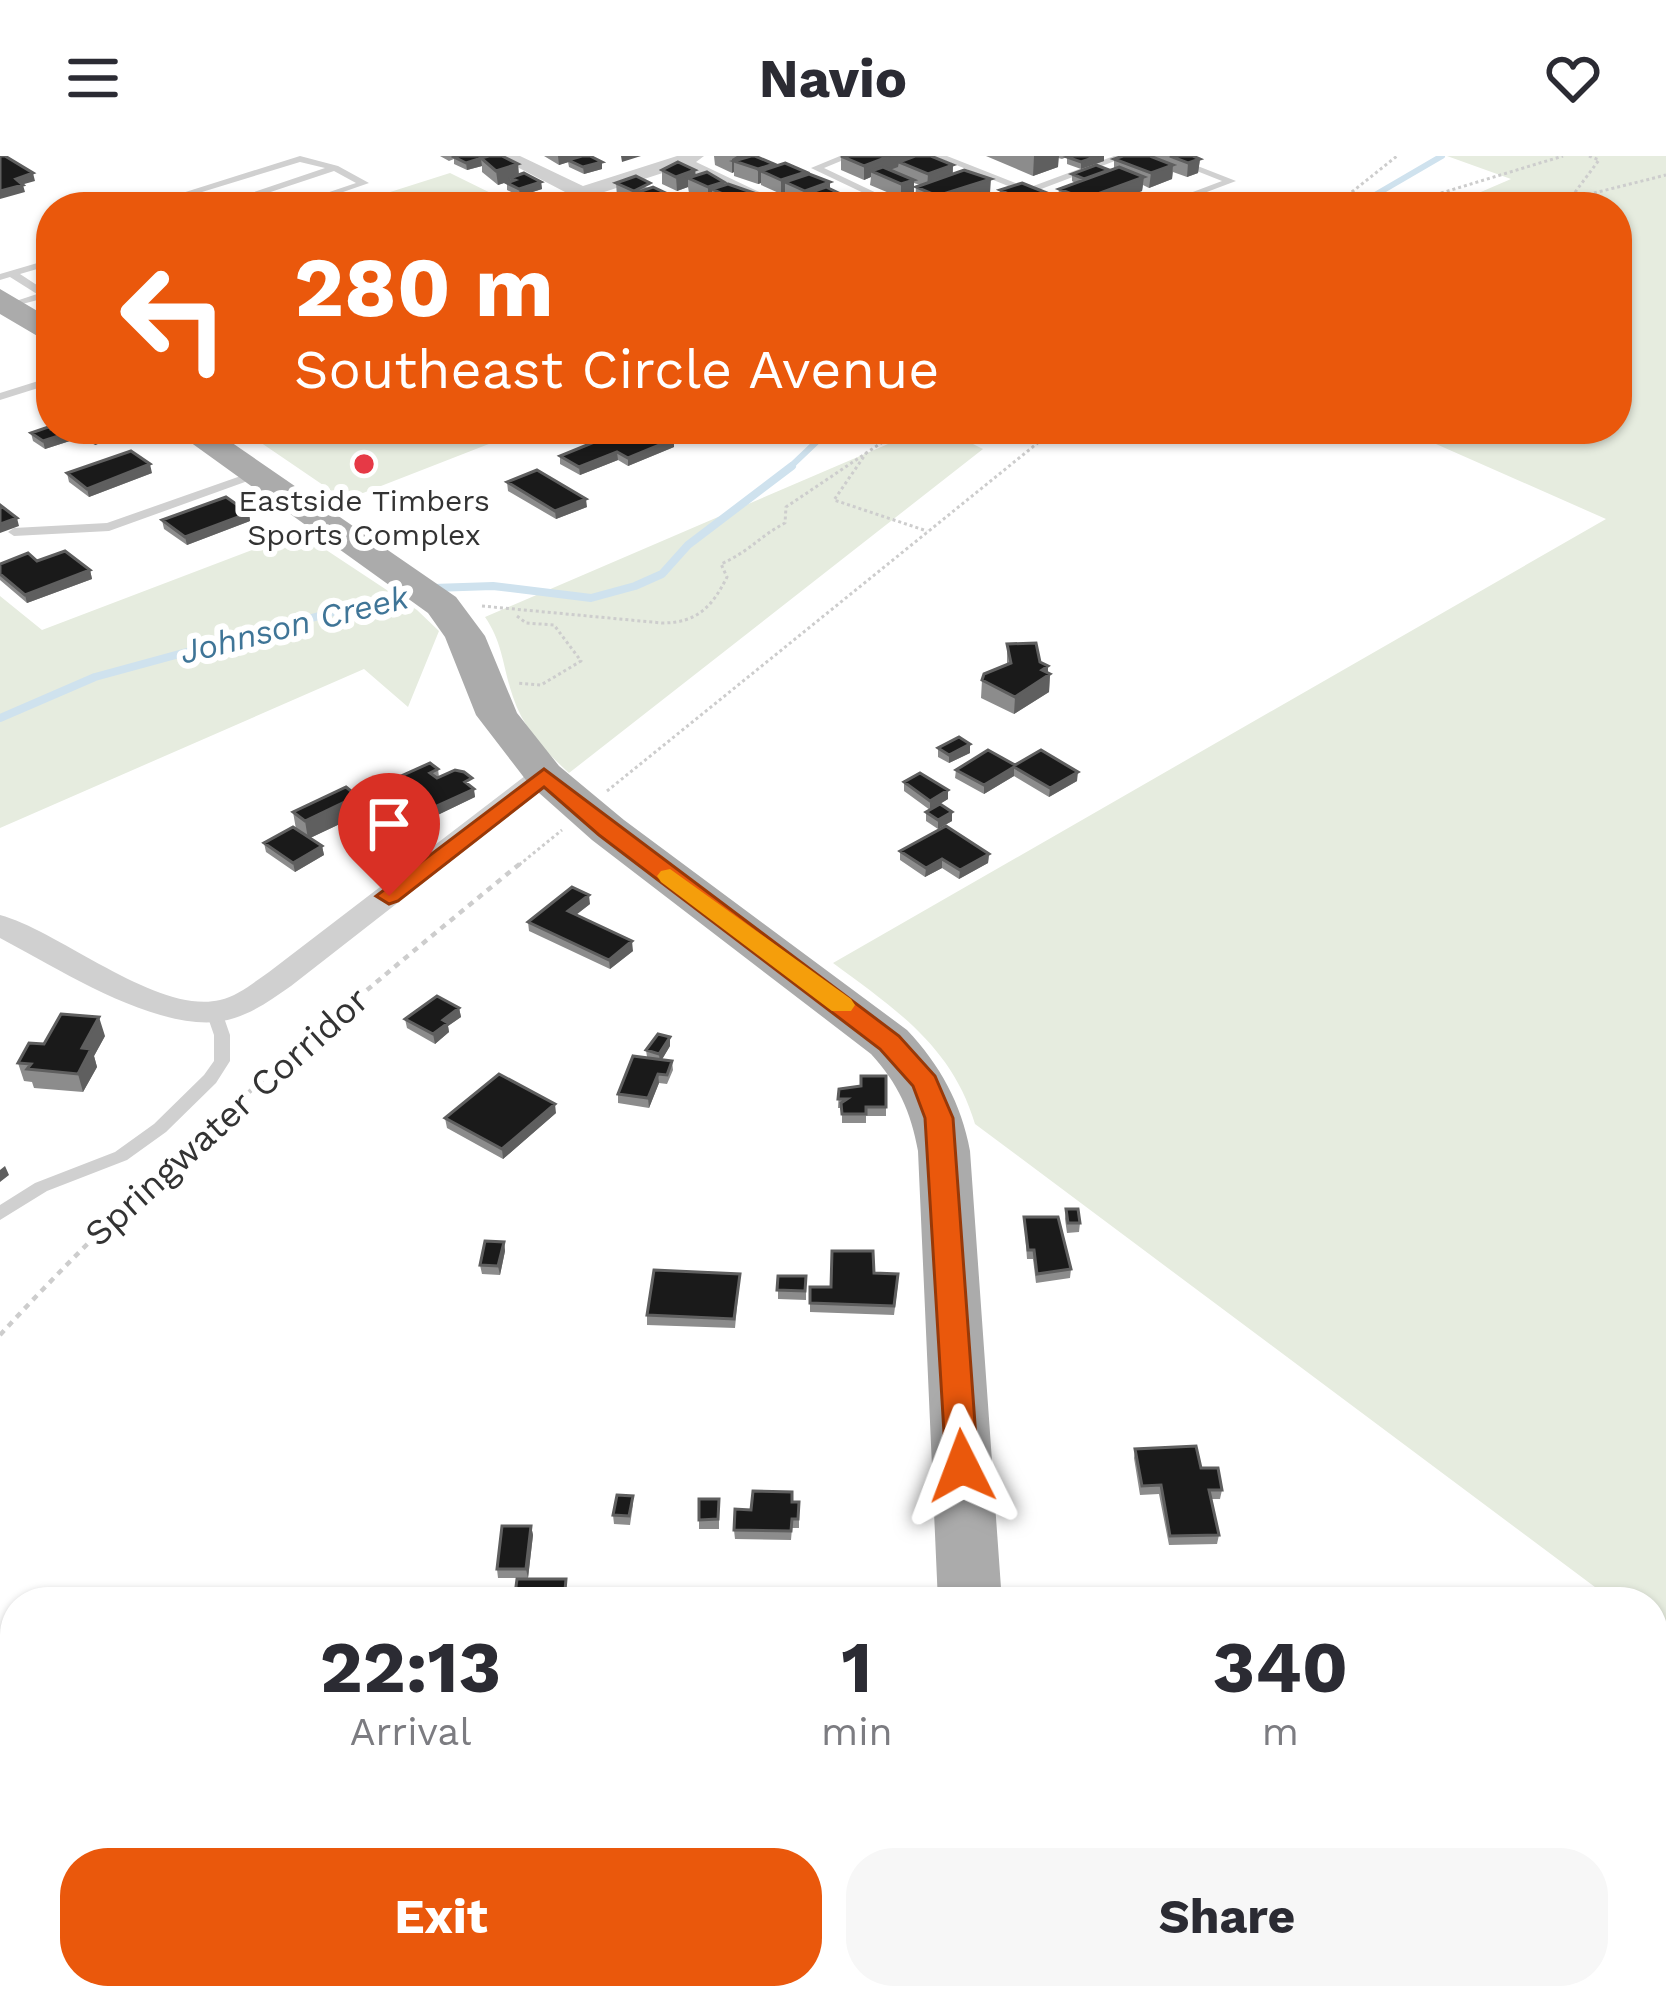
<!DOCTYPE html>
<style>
:root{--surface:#fff;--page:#f7f7f7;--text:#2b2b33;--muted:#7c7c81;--accent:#ea580c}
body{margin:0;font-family:"Work Sans",sans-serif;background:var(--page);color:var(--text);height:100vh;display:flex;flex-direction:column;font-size:45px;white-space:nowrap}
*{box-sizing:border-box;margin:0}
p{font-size:39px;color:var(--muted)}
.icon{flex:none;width:66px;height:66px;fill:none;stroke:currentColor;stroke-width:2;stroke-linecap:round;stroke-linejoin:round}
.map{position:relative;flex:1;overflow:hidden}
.sheet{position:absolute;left:0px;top:1431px;width:1668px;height:423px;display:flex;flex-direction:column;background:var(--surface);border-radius:48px 48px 0 0;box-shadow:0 3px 9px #0004}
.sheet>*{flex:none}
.hud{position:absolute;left:36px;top:36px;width:1596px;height:252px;border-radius:48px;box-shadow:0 3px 9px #0004;background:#ea580c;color:#fff;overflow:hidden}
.pin{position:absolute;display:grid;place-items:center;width:102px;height:102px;color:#fff;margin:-123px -51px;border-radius:50% 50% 50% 0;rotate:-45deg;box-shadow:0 0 12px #0007}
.pin .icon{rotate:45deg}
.me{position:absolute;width:132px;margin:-66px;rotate:357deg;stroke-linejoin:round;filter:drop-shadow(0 0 9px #0008)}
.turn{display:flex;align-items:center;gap:42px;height:252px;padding:0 60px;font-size:54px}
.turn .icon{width:156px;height:156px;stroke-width:2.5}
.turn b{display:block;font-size:84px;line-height:102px}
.eta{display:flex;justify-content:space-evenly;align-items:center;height:204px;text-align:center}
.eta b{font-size:72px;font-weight:700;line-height:84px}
.cta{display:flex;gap:24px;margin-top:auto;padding:24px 60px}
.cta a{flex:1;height:138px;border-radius:48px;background:var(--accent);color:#fff;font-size:48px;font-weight:700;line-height:138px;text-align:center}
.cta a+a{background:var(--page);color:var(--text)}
header{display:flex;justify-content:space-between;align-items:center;height:156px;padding:0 60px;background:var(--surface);font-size:54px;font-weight:700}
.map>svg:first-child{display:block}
</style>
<header><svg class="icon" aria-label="menu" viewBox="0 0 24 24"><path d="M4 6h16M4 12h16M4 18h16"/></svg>Navio<svg class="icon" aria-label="heart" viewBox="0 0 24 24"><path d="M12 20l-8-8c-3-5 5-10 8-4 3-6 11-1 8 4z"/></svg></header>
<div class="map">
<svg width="1666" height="1852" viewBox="0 0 1666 1852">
<rect width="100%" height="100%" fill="#fff"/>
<path fill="#e6ecdf" d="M1447 0H1666V1484L1653 1474V1446H1615L975 968C952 890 895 853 833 807L1606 363 1402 273H1617V51H1446L1511 23Z
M450 17 519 51H343Z
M241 273H527L345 344Z
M923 273H943L983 293 569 617C545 595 523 572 513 541 503 512 503 487 485 461Z
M299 376 417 454 439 475 408 551 364 513 0 672V440L42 474Z"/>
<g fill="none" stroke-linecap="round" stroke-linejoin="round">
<path stroke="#cfe2ee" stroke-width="6" d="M1278 51 1324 39H1375L1442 0
M788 313 830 273"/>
<path stroke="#cfe2ee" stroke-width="8" d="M433 432 493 430 591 442 635 430 662 418 688 389 792 310
M0 562 95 521 411 435"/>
<path stroke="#cdcdcd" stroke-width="3" stroke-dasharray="3 3" stroke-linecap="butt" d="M1589 0 1599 4 1570 43 1666 19
M1333 51 1397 0
M1395 51 1563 0
M867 296 834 344 927 375
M482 450 662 467C697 467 712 451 727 421L721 408C750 395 760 380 785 367L786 351 902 273
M517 460 526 467 554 469 581 505 541 529 517 527
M607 635 1055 273
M519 709 562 674"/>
<path stroke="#cdcdcd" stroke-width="4.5" stroke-dasharray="6 6" stroke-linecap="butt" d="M0 1179C160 1005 339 855 522 706"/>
<path fill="#d0d0d0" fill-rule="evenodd" d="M300 0 338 10 369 27 300 51H285L356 27 334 15 225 51H210L325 12 300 6 153 51H138Z
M840 0H853L824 12 906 51H893L811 12Z
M934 0H947L1028 32 1114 0H1128L1028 38Z
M1159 0H1172L1236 25 1167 51H1153L1222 25Z
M51 103V109L20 118 49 137V141L7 152V148L37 138 10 121 0 124V118Z
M51 221V228L0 244V237Z
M255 315 261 319 259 321 109 375 14 380 8 376 14 372 107 367Z
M214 851 222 856 230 879V905L216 927 166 976 127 1004 47 1035 0 1064V1049L35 1027 115 996 154 968 204 919 214 905V879L206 856Z"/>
<path fill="#d0d0d0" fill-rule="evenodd" d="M496 0H520L583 30 677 0H704L696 6 791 51H765L678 12 598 38 599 46 580 43 557 51H528L565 36Z
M544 611 558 619 554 625 291 830C268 846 245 863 216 866 150 872 57 812 0 782V759C60 775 157 859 220 844 238 840 254 826 269 816L534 613Z"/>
<path fill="#ababab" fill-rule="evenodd" d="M0 133 51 163V188L0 158Z
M172 273H212L456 441 485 480 517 557 559 610 624 664 907 874C940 909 961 947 970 995L1002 1446H938L918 995C911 956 898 927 871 898L592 684 529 628 476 559 445 481 428 457Z
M955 1839H1029L1030 1852H956Z"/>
</g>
<path fill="#8c8c8c" d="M440 0H502L518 8 519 19 541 26 542 33 520 40 507 34V27L510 25 498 29 482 16V10L467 14 454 8V3L449 5Z
M544 0H590L602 13 584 18 569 11 568 6 559 9Z
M714 0H747L774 8V11L806 16V19L847 41V44L881 51H807V49L785 40V37L781 38 761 29V27L758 28 734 20V16L732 17 715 9Z
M841 0 953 9V18L990 37 984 39 999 45 1000 34 1058 41 1059 33 1075 27 1072 25V18L1109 15 1114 13V3L1123 0H1193L1200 3 1198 17 1187 21 1173 16 1172 23 1149 32 1143 29 1142 35 1100 51H952L953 49 929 51 915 45 916 31 920 29 914 27V38L901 42 870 29 871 21 864 24 841 14Z
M986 0H1104V5L1081 13 1067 8V1L1062 3 1058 2V11L1033 20Z
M662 14H695L696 20 751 36 752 39 781 51H720L712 47V45L708 46 689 37 688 31 677 35 662 28Z
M616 27 651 32 674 44 697 49V51H634V49L617 41Z
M51 273H115L117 281 95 289 74 277 76 283 45 293 33 285 31 277Z
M674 283V291L628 310 618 304 580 319 560 308V300Z
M67 317H152L89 341 69 326Z
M507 326 587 351 556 363 508 335Z
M249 357 250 365 187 389 164 373 162 364Z
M0 408 90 414 92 423 27 447 0 424Z
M1007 488 1040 506 1050 518 1049 536 1014 558 981 542 982 524 1007 509Z
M938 592 970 597 949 607 938 601Z
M1015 609 1077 625 1049 641 1014 620 984 638 955 622 956 614Z
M438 613 439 621 473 631 475 641 421 667 407 656 405 647 414 644 400 630 399 621Z
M904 626 948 634V643L930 654 904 635Z
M357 640 361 658 310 682 322 690 324 699 295 716 266 696 264 687 296 673 293 656Z
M926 656 952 665 938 673 926 665Z
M900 695 989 698 988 707 959 723 942 712 925 721 900 704Z
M590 748 576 759 633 795 610 813 529 775 528 766Z
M459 852 461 861 448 870 449 876 435 888 407 872 405 863Z
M105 880 94 900 97 911 83 936 34 932 32 926 24 925 18 907 44 888Z
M670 890 662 903 672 905 673 914 667 928 659 927 649 952 618 947V938L647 901 646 894Z
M886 920V960H866V967H842V952H838L839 933 861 930Z
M556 957 503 1003 447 972 445 962Z
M1066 1053 1080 1067 1079 1076 1067 1077 1065 1063Z
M1024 1061 1071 1113 1070 1122 1036 1127 1033 1103H1027Z
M504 1086 505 1095 500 1119 482 1118 480 1109Z
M874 1117 898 1127 894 1159 810 1156V1131H831Z
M740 1118 735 1172 647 1169V1159Z
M778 1120H806V1144L778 1143Z
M1135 1293 1201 1312 1222 1334 1220 1343H1211L1219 1379 1217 1388 1169 1389 1159 1338 1140 1339 1134 1302Z
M633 1340V1349L630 1369 614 1368 613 1359Z
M699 1343H719V1373H699Z
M792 1346H799V1372H792L791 1384 735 1383 734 1374 751 1354Z
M531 1370 533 1379 528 1422H498L497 1413Z"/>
<path fill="#5f5f5f" d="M558 0H582V2L559 9Z
M621 0H641L622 6Z
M737 0H747L748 9 734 5V16L732 17V3Z
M890 0H922L899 6 898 11 879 18 871 15V21L864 24V10Z
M1034 0H1059L1058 11 1033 20Z
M1098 0H1104V5L1081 13V6Z
M481 3 482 10 467 14 466 7Z
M1200 3 1198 17 1187 21 1188 7Z
M602 6V13L584 18 583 11Z
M518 8 519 22H510V25L498 29 496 15Z
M774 8V21L761 15V27L758 28V13Z
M953 9 952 23 927 32 928 18Z
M1173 9 1172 23 1149 32 1151 17Z
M695 14 696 26 688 22V31L677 35 676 21Z
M806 16V30L785 26V37L781 38V24Z
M33 17 35 25 17 30 16 23Z
M1144 21 1142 35 1100 51H1083L1084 43Z
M991 23 990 37 946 51H937V40Z
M914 24V38L901 42V28Z
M541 26 542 33 520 40 519 33Z
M724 26V39L712 33V45L708 46V31Z
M830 26V41L806 38V49L805 35Z
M23 29 25 36 0 43V35Z
M751 36 752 50 737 44V51H732V42Z
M116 273 117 281 95 289 93 281Z
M74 275 76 283 45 293 43 285Z
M674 283V291L628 310V302Z
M617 296 618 304 580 319 579 311Z
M150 308 152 317 89 341 87 333Z
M586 343 587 351 556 363 555 355Z
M249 357 250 365 187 389 185 381Z
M17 362 19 370 0 377V368Z
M90 414 92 423 27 447 25 439Z
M1048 510V520L1050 518 1049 536 1014 558 1015 541 1042 514Z
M970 588V597L949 607V599Z
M1014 611V620L984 638V629Z
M1078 616 1077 625 1049 641 1050 632Z
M474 633 475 641 421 667 419 658Z
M948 634V643L930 654V645Z
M357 640 361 658 308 683 305 665Z
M952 656V665L938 673V664Z
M322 690 324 699 295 716 293 707Z
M989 698 988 707 959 723 960 714Z
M942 703V712L925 721 926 712Z
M589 739 590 748 569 764 568 755Z
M632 785 633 795 610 813 609 804Z
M459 852 461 861 448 870 449 876 435 888 433 878 443 864Z
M99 861 105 880 94 900 97 911 83 936 78 918 82 892Z
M670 881V890L660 907 659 898Z
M658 918 659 927 649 952 648 942Z
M555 948 556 957 503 1003 502 993Z
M5 1010 9 1019 0 1026V1014Z
M504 1086 505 1095 500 1119 498 1110Z
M531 1370 533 1379 528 1422 526 1413Z"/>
<path fill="#1a1a1a" stroke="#5f5f5f" stroke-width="3" d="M0 0H5L33 17 16 23 23 29 0 35Z
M456 0H488L466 7 454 1Z
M489 0H502L518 8 496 15 481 2Z
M582 0H590L602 6 583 11 568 4Z
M751 0H755L774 8 758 13 734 5Z
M841 0H890L864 10Z
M915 0H931L953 9 928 18 899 6Z
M1070 0H1098L1081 6 1067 1Z
M1123 0H1150L1173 9 1151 17 1114 3Z
M1170 0H1193L1200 3 1188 7Z
M678 6 695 14 676 21 662 14Z
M785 7 806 16 781 24 761 15Z
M1096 9 1109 14 1084 23 1072 18Z
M883 11 914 24 901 28 871 15Z
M1119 11 1144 21 1084 43 1059 33Z
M964 14 991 23 937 40 916 31Z
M707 16 724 26 708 31 688 22Z
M524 17 541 26 519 33 507 27 515 24 510 22Z
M809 18 830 26 805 35 785 26Z
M636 20 650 27 634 35 616 27Z
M1022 27 1072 47 1062 51H1038L1000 34Z
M728 28 751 36 732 42 712 33Z
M653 31 674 41 657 46 633 38Z
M826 31 847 41 831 46 806 38Z
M980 37 1013 51H962L953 47Z
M753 38 777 46 763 51H753L737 44Z
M860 39 882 48 874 51H843L835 48Z
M574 40 598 51H568L556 45Z
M682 42 697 49 692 51H667L662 49Z
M51 270V273H71L74 275 43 285 31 277Z
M79 273H116L93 281Z
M626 273H656L674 283 628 302 617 296 579 311 560 300Z
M131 295 150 308 87 333 67 317Z
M537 314 586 343 555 355 507 326Z
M226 341 249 357 185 381 162 364Z
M0 349 17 362 0 368Z
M65 395 90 414 25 439 0 418V408L28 397 37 405Z
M1036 487 1040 506 1048 510 1042 514 1050 518 1015 541 982 524 984 518 1011 507 1007 488Z
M959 581 970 588 949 599 938 592Z
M988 594 1015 609 1041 594 1078 616 1050 632 1014 611 984 629 956 614Z
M430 607 438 613 430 617 437 622 455 614 464 616 472 622 465 626 474 633 419 658 405 647 419 641 399 621Z
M920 617 948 634 930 645 904 626Z
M346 631 357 640 305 665 293 656Z
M940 648 952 656 938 664 926 656Z
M946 670 989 698 960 714 942 703 926 712 900 695Z
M293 671 322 690 293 707 264 687Z
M572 731 589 739 568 755 632 785 609 804 528 766Z
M437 840 459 852 443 864 448 867 433 878 405 863Z
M61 858 99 861 82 892 91 893 78 918 27 913 31 908 18 907 29 887 44 888Z
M658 878 670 881 659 898 646 894Z
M633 900 672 905 667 919 658 918 648 942 618 938Z
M499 918 555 948 502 993 445 962Z
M861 920H886V951H866V958H842L841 947 847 943H838L839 933 861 930Z
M1066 1053H1078L1080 1067H1068Z
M1024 1061H1058L1071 1113 1037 1118 1034 1094H1028Z
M485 1085 504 1086 498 1110 480 1109Z
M832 1095H873L874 1117 898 1118 894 1150 810 1147V1131H831Z
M654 1114 740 1118 734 1163 647 1159Z
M778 1120H806L805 1135 777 1134Z
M1196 1290 1201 1312H1218L1222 1334H1209L1219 1379 1170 1380 1161 1329 1142 1330 1135 1293Z
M753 1335 792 1336V1346H799L798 1363H792L791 1375 734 1374 735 1353 751 1354Z
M617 1339 633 1340 629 1360 613 1359Z
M699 1343H719L718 1363 699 1364Z
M502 1370H531L526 1413H497Z
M517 1423H566L564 1446H514Z"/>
<path fill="#ea580c" stroke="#983908" stroke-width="3" d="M544 613 899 880 935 920 953 962 978 1310 974 1319 962 1323 951 1319 946 1310 925 962 913 930 880 893 599 679 544 631 398 745 389 748 376 740Z"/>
<path fill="#f59e0b" d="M670 713 851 843 855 849 851 855H832L661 726 657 720 661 715Z"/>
<circle fill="#e63946" stroke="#fff" stroke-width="4.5" cx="364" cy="308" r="12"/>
<g text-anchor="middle" stroke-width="12" stroke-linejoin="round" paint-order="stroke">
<g font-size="30" fill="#333" stroke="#fff">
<text x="364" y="355">Eastside Timbers<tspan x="364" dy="34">Sports Complex</tspan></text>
</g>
<g font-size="33" font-style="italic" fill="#3f7597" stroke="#fff">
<text transform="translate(294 468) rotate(-14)" y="12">Johnson Creek</text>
</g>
<g font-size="36" fill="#333" stroke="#fff">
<text transform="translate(226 960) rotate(-42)" y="13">Springwater Corridor</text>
</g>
</g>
</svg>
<div class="pin" style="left:389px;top:740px;background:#d93025"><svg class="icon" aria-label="arrive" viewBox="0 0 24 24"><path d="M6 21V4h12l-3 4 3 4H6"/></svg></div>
<svg class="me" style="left:962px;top:1310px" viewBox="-20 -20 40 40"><path d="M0-17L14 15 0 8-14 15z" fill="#ea580c" stroke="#fff" stroke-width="4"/></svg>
<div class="hud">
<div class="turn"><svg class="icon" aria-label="left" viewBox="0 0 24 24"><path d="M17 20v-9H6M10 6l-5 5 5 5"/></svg><div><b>280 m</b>Southeast Circle Avenue</div></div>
</div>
<section class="sheet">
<div class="eta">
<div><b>22:13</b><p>Arrival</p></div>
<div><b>1</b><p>min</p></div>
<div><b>340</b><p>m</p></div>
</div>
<div class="cta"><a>Exit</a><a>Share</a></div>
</section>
</div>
